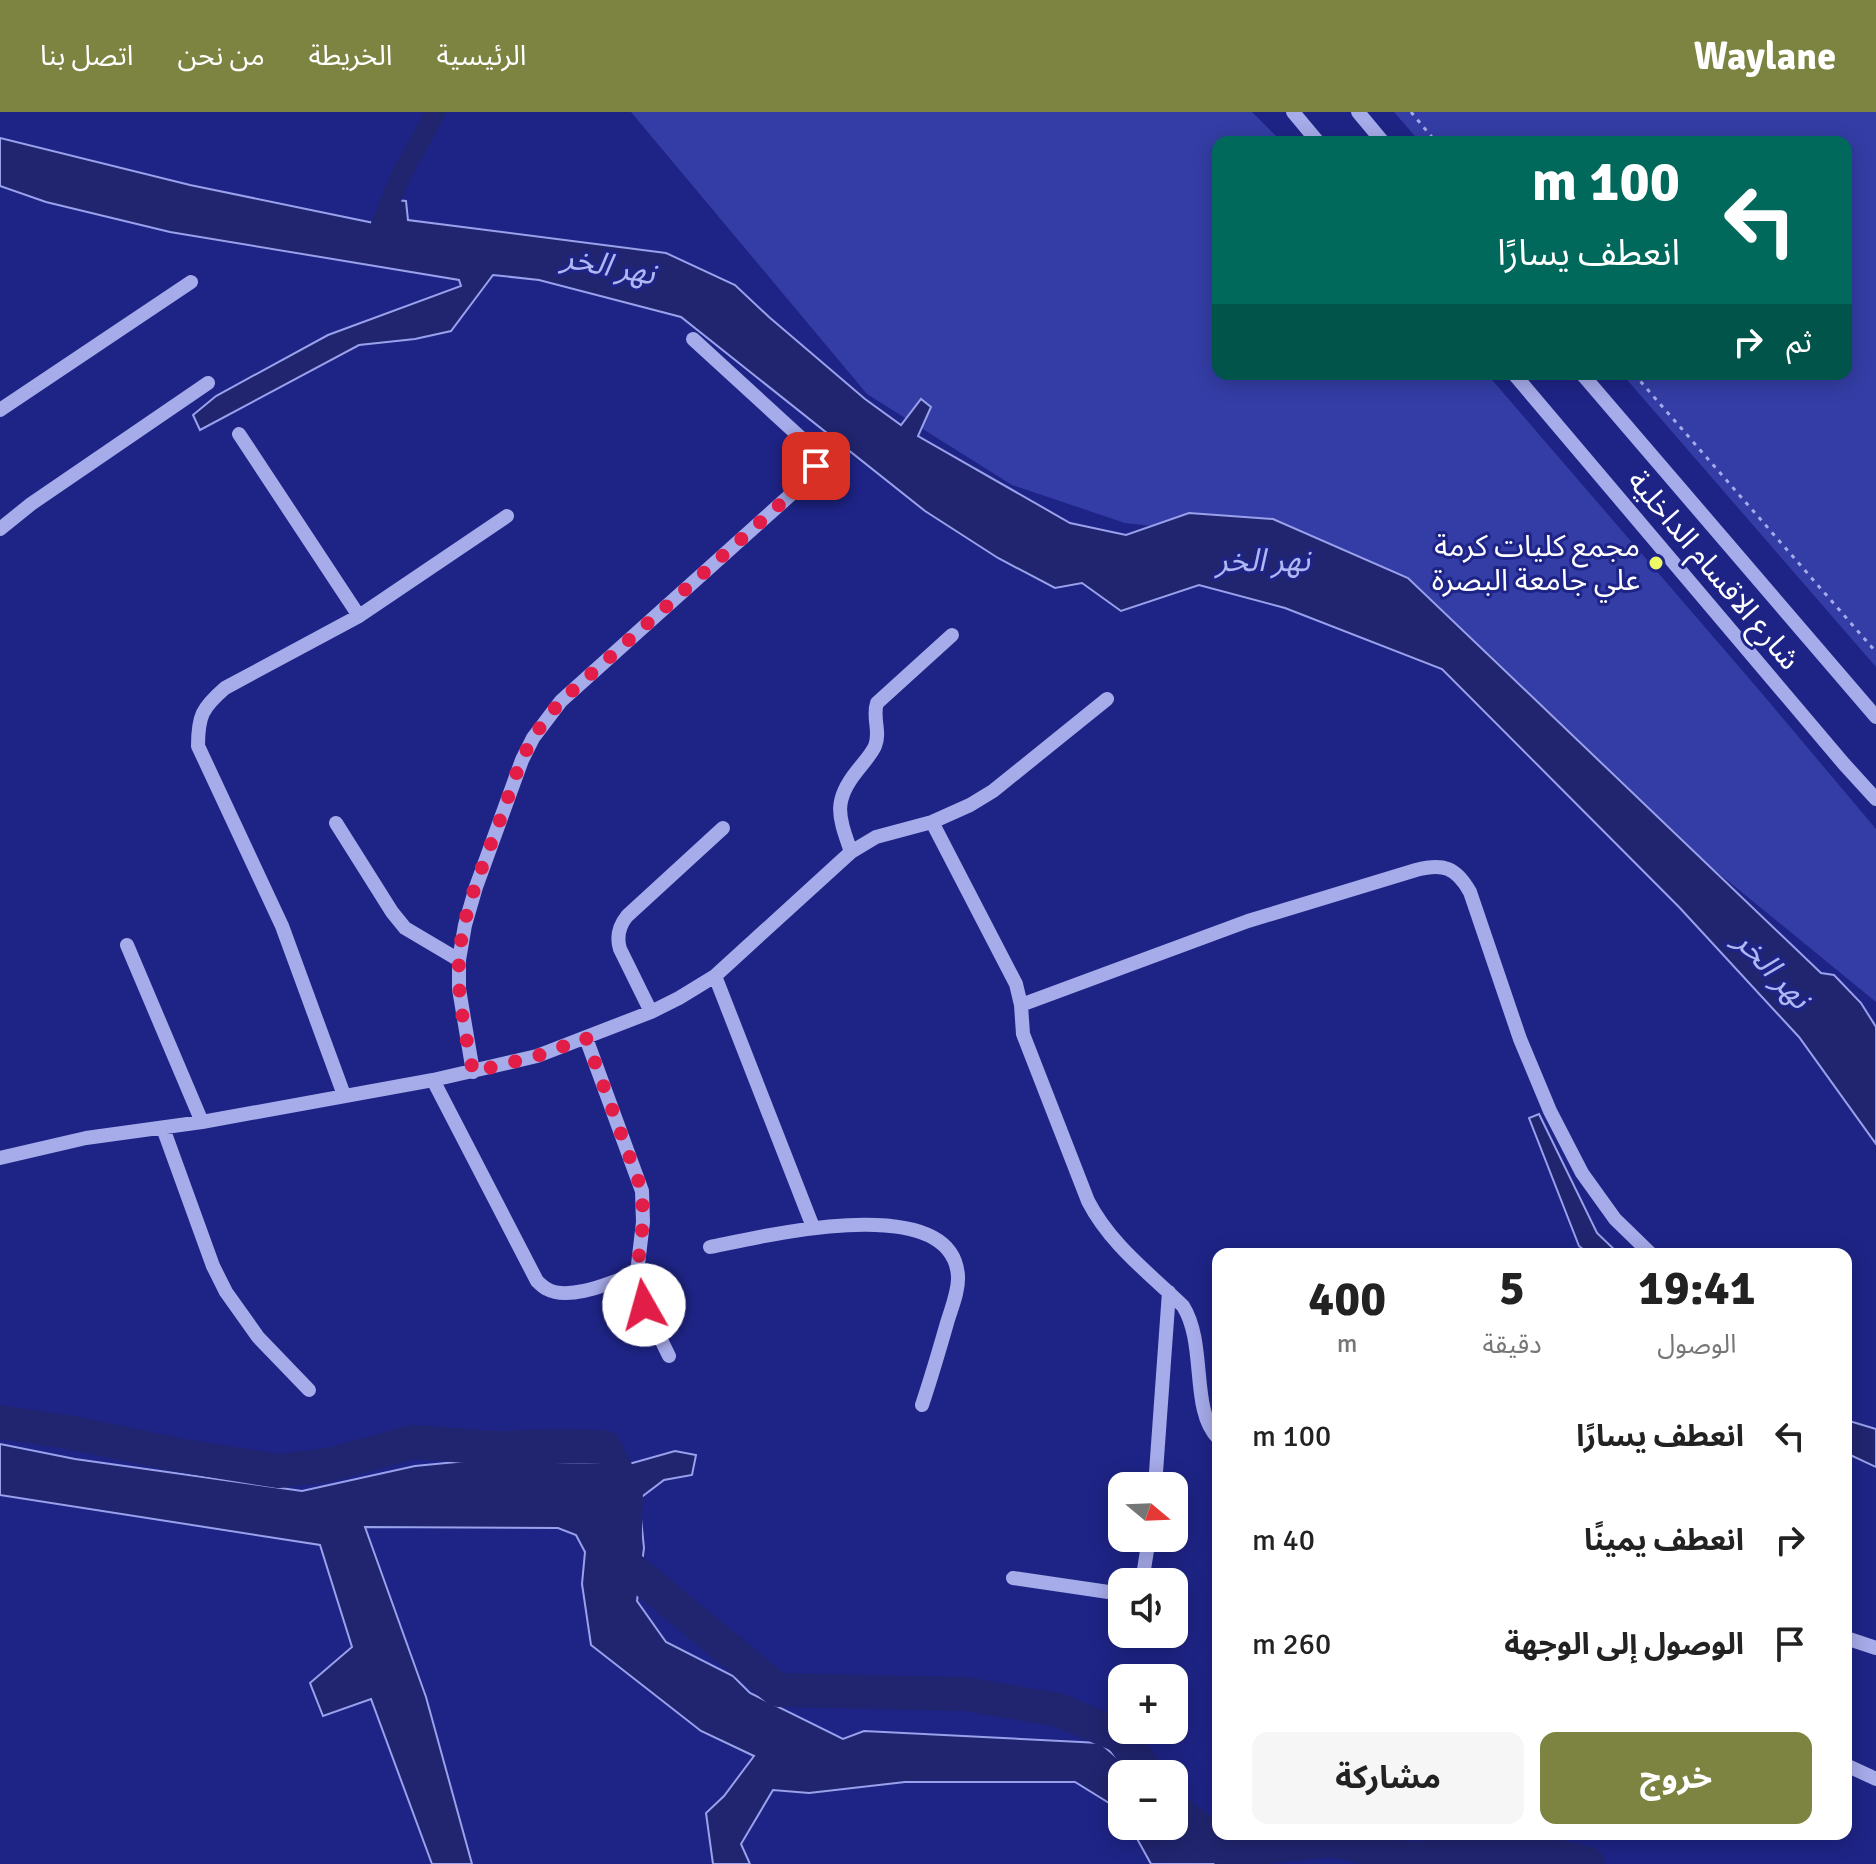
<!DOCTYPE html>
<html lang="ar">
<meta charset="utf-8">
<style>
:root{--surface:#fff;--page:#f6f6f6;--text:#222;--muted:#767676;--accent:#7d8340}
body{margin:0;font-family:Signika,"Noto Sans Arabic",sans-serif;background:var(--page);color:var(--text);direction:rtl;height:100vh;display:flex;flex-direction:column;font-size:30px;white-space:nowrap}
*{box-sizing:border-box;margin:0}
p{font-size:26px;color:var(--muted)}
.icon{flex:none;width:44px;height:44px;fill:none;stroke:currentColor;stroke-width:2;stroke-linecap:round;stroke-linejoin:round}
.map{position:relative;flex:1;overflow:hidden;direction:ltr}
.panel{position:absolute;left:1212px;top:1136px;width:640px;height:592px;display:flex;flex-direction:column;background:var(--surface);border-radius:16px;box-shadow:0 4px 20px #0003;direction:rtl}
.panel>*{flex:none}
.hud{position:absolute;left:1212px;top:24px;width:640px;height:244px;border-radius:16px;box-shadow:0 4px 20px #0003;direction:rtl;background:#00695c;color:#fff;overflow:hidden}
.needle{width:52px;rotate:109deg}
.controls{position:absolute;left:1108px;top:1360px;display:grid;gap:16px}
.controls a{display:grid;place-items:center;width:80px;height:80px;border-radius:16px;background:var(--surface);box-shadow:0 4px 20px #0003;font-size:40px}
.pin{position:absolute;display:grid;place-items:center;width:68px;height:68px;color:#fff;margin:-34px;border-radius:16px;box-shadow:0 4px 12px #0006}
.me{position:absolute;width:88px;margin:-44px;rotate:353deg;stroke-linejoin:round;filter:drop-shadow(0 0 6px #0008)}
.turn{display:flex;align-items:center;gap:28px;height:168px;padding:0 40px;font-size:36px}
.turn .icon{width:104px;height:104px;stroke-width:2.5}
.turn b{display:block;font-size:56px;line-height:68px}
.then{display:flex;align-items:center;height:76px;padding:0 40px;background:#0003;gap:16px;font-size:30px}
.eta{display:flex;justify-content:space-evenly;align-items:center;height:136px;text-align:center}
.eta b{font-size:48px;font-weight:700;line-height:56px}
.primary-button{display:flex;gap:16px;margin-top:auto;padding:16px 40px}
.primary-button a{flex:1;height:92px;border-radius:16px;background:var(--accent);color:#fff;font-size:32px;font-weight:700;line-height:92px;text-align:center}
.primary-button a+a{background:var(--page);color:var(--text)}
ul{padding:0;list-style:none}
li{display:flex;align-items:center;gap:24px;height:104px;padding:0 40px}
li div{flex:1}
li b{display:block;font-size:30px}
li em{font-style:normal}
header{display:flex;align-items:center;gap:48px;box-sizing:border-box;height:112px;padding:0 40px;background:var(--accent);color:#fff}
header strong{font-size:38px}
nav{display:flex;gap:44px;margin-inline-start:auto;font-size:28px}
.map>svg:first-child{display:block}
</style>
<header>
<strong>Waylane</strong>
<nav><a>الرئيسية</a><a>الخريطة</a><a>من نحن</a><a>اتصل بنا</a></nav>
</header>
<div class="map">
<svg width="1876" height="1752" viewBox="0 0 1876 1752">
<rect width="100%" height="100%" fill="#1e2486"/>
<path fill="#343da5" d="M631 0H1252L1282 30H1218V262H1487L1759 578 1876 717V890L1316 432 1125 411 1012 373 867 282Z
M1394 0H1876V555L1622 262H1846V30H1420Z"/>
<path fill="#21256f" stroke="#99a1ec" stroke-width="2" d="M0 26 190 73 374 111 383 87 406 89 408 108 666 141 735 173 769 205 865 287 901 313 921 287 931 295 918 324 1070 411 1126 423 1189 401 1273 407 1408 466 1821 861 1834 863 1861 891 1876 915V1032L1799 925 1679 795 1442 557 1285 496 1199 473 1121 499 1082 471 1055 476 998 446 925 399 681 205 539 168 493 163 451 219 415 227 359 233 200 318 193 303 216 284 328 223 461 174 459 168 170 120 46 90 0 74Z
M1539 1002 1597 1121 1619 1142H1589L1579 1134 1529 1006Z
M1846 1308 1876 1317V1355L1846 1341Z
M0 1332 75 1347 302 1379 415 1354 477 1348 629 1352 675 1339 696 1343 692 1363 664 1368 639 1387 644 1436 637 1489 666 1530 733 1564 750 1581 843 1627 864 1619 1100 1631 1136 1662H1122V1699L1075 1670H905L809 1681 773 1678 741 1732 750 1752H713L706 1701 724 1684 754 1644 701 1619 591 1533 582 1472 585 1440 576 1423 558 1416 365 1415 426 1585 472 1752H432L371 1587 323 1604 310 1571 352 1535 320 1433 0 1383Z
M1174 1705 1217 1752H1151L1130 1714H1174Z"/>
<g fill="none" stroke-linecap="round" stroke-linejoin="round">
<path stroke="#21256f" stroke-width="20" d="M381 112 402 61 436 0"/>
<path stroke="#21256f" stroke-width="34" d="M0 1310 72 1321 178 1343 278 1359 328 1353 414 1330 493 1336 553 1334 604 1335 626 1378 624 1451 778 1578 965 1582 1058 1598 1121 1624 1148 1662
M1174 1697 1226 1739 1335 1728 1409 1747 1469 1742H1549L1588 1752"/>
<path stroke="#a6abea" stroke-width="3" stroke-dasharray="4 6" stroke-linecap="butt" d="M1411 0 1436 30
M1634 262 1876 540"/>
<path stroke="#a6abea" stroke-width="14" d="M1293 0 1318 30
M1358 0 1383 30
M1514 262 1844 652 1876 687
M1582 262 1876 605
M0 298 191 170
M239 322 359 504
M0 417 31 392 208 271
M932 710 1016 872 1021 893 1023 922 1088 1089C1110 1132 1149 1161 1183 1194 1207 1232 1190 1298 1218 1326
M336 711 392 800 405 816 459 848
M851 740C839 705 832 690 857 659 863 651 871 643 875 634 881 620 872 605 877 591L952 523
M127 833 202 1010
M715 864 813 1115
M1021 893 1248 809 1416 758C1443 751 1456 755 1470 780L1520 927 1550 999 1582 1061 1615 1107 1651 1142
M651 900 620 837C616 824 619 814 627 804L723 716
M586 926 642 1079 643 1110 637 1161 639 1175 644 1193 669 1244
M473 960 459 877V848L465 813 476 775 522 648 533 626 561 589 807 368C816 358 817 350 813 337L693 227
M433 968 537 1169C540 1172 543 1175 547 1177 570 1190 614 1169 637 1161
M344 983 282 814 198 634C198 604 202 596 225 576L359 504 507 404
M163 1016 213 1154 226 1180 258 1225 309 1278
M0 1046 86 1026 202 1010 433 968 537 944 651 900 679 886 715 864 851 740 876 725 932 710 970 693 993 679 1107 587
M710 1135C761 1125 952 1077 958 1164 959 1179 951 1197 947 1211 939 1239 931 1266 922 1293
M1155 1374 1169 1180
M1013 1466 1122 1482
M1142 1470 1149 1426
M1846 1526 1876 1536
M1846 1653 1876 1667"/>
</g>
<g fill="none" stroke-linecap="round" stroke-linejoin="round">
<path stroke="#e11d48" stroke-width="14" stroke-dasharray="0 25.2" d="M644 1193 637 1161 643 1110 642 1079 586 926 537 944 473 960C466 924 457 887 459 850 461 802 483 754 500 708 510 682 517 653 532 628 540 614 551 601 561 589L807 368 813 362 816 354"/>
</g>
<circle fill="#edfa65" stroke="#1e2486" stroke-width="3" cx="1656" cy="451" r="8"/>
<g text-anchor="middle" stroke-width="6" stroke-linejoin="round" paint-order="stroke">
<g font-size="30" fill="#fff" stroke="#1e2486" text-anchor="end">
<text x="1640" y="444">مجمع كليات كرمة<tspan x="1640" dy="34">علي جامعة البصرة</tspan></text>
</g>
<g font-size="30" fill="#fff" stroke="#1e2486">
<text transform="translate(1714 458) rotate(50)" y="10">شارع الاقسام الداخلية</text>
</g>
<g font-size="32" font-style="italic" fill="#b1b7f2" stroke="#1e2486">
<text transform="translate(609 153) rotate(11)" y="11">نهر الخر</text>
<text x="1263" y="459">نهر الخر</text>
<text transform="translate(1773 857) rotate(47)" y="11">نهر الخر</text>
</g>
</g>
</svg>
<div class="controls">
<a><svg class="needle" viewBox="-14 -14 28 28"><path d="M0-13l5 13h-10z" fill="#e53935"/><path d="M0 13l5-13h-10z" fill="#767676"/></svg></a>
<a><svg class="icon" aria-label="sound" viewBox="0 0 24 24"><path d="M4 9h4l5-4v14l-5-4H4zM17 9q2 3 0 6"/></svg></a>
<a>+</a>
<a>−</a>
</div>
<div class="pin" style="left:816px;top:354px;background:#d93025"><svg class="icon" aria-label="arrive" viewBox="0 0 24 24"><path d="M6 21V4h12l-3 4 3 4H6"/></svg></div>
<svg class="me" style="left:644px;top:1193px" viewBox="-20 -20 40 40"><circle r="19" fill="#fff"/><path d="M0-13L10 11 0 6-10 11z" fill="#e11d48"/></svg>
<div class="hud">
<div class="turn"><svg class="icon" aria-label="left" viewBox="0 0 24 24"><path d="M17 20v-9H6M10 6l-5 5 5 5"/></svg><div><b>100 m</b>انعطف يسارًا</div></div>
<div class="then">ثم<svg class="icon" aria-label="right" viewBox="0 0 24 24"><path d="M7 20v-9h11M14 6l5 5-5 5"/></svg></div>
</div>
<section class="panel">
<div class="eta">
<div><b>19:41</b><p>الوصول</p></div>
<div><b>5</b><p>دقيقة</p></div>
<div><b>400</b><p>m</p></div>
</div>
<ul>
<li><svg class="icon" aria-label="left" viewBox="0 0 24 24"><path d="M17 20v-9H6M10 6l-5 5 5 5"/></svg><div><b>انعطف يسارًا</b></div><em>100 m</em></li>
<li><svg class="icon" aria-label="right" viewBox="0 0 24 24"><path d="M7 20v-9h11M14 6l5 5-5 5"/></svg><div><b>انعطف يمينًا</b></div><em>40 m</em></li>
<li><svg class="icon" aria-label="arrive" viewBox="0 0 24 24"><path d="M6 21V4h12l-3 4 3 4H6"/></svg><div><b>الوصول إلى الوجهة</b></div><em>260 m</em></li>
</ul>
<div class="primary-button"><a>خروج</a><a>مشاركة</a></div>
</section>
</div>
